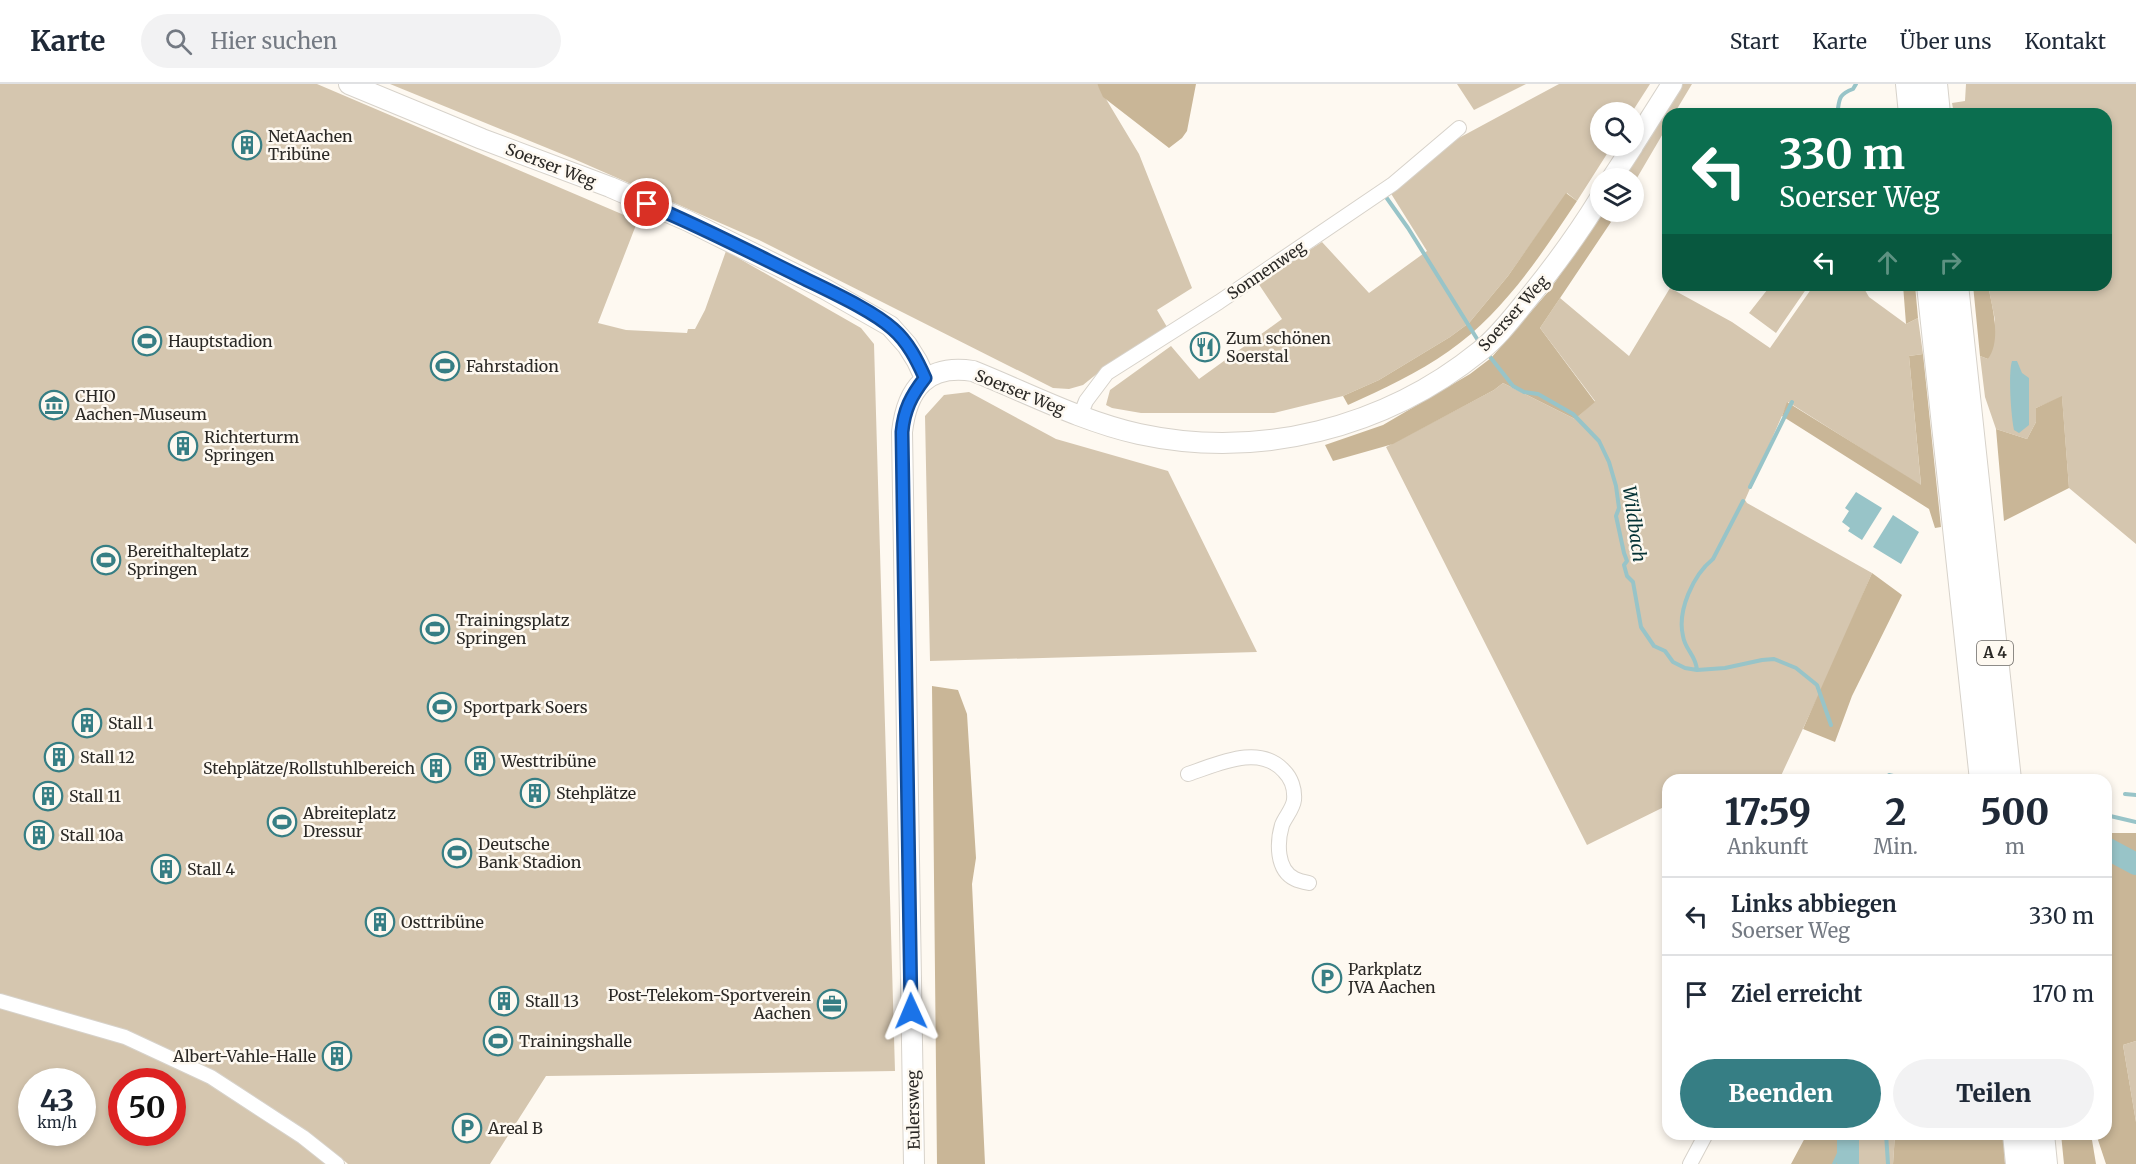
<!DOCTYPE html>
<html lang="de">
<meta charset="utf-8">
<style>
:root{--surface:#fff;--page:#f2f2f3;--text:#1f2937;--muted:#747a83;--line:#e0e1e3;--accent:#367e84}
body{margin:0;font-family:Merriweather,serif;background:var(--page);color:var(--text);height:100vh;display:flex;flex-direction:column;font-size:22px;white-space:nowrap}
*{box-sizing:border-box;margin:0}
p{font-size:20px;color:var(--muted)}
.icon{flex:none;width:33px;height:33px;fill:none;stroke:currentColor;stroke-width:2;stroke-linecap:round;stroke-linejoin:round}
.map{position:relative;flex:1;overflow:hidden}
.panel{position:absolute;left:1662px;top:690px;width:450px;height:366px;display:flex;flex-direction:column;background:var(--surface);border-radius:18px;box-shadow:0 3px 9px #0003}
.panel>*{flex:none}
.top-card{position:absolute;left:1662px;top:24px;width:450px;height:183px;border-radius:18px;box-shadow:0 3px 9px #0003;background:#0b6e4f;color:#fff;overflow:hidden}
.controls{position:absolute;left:1590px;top:18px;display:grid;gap:12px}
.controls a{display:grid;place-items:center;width:54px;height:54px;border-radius:50%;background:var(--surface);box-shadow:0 3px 9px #0003;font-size:30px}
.speed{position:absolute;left:18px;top:984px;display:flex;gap:12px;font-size:30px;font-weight:700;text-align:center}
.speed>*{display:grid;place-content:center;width:78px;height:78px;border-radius:50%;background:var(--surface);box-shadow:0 3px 9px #0003;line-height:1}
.speed small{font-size:15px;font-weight:400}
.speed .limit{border:9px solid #d22;background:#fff;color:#111}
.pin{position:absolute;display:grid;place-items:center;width:51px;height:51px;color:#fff;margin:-26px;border:3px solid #fff;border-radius:50%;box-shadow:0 2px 6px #0007}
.me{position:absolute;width:66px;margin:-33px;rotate:359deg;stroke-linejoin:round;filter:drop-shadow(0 0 4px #0008)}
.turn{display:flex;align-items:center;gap:21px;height:126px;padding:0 18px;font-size:27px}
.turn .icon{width:78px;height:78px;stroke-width:2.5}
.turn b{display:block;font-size:42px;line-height:51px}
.lanes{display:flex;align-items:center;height:57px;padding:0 18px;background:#0003;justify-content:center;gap:30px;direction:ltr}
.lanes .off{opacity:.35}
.eta{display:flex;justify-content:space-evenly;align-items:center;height:102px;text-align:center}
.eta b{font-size:36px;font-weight:800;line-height:42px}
.action{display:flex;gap:12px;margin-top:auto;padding:12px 18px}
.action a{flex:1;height:69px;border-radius:36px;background:var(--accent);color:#fff;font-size:24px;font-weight:800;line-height:69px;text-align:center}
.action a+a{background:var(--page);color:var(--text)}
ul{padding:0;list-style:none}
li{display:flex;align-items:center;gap:18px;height:78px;padding:0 18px;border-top:2px solid var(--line)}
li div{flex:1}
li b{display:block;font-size:22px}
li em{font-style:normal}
header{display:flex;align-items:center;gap:36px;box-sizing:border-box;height:84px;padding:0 30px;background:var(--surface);border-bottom:2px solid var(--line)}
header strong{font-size:28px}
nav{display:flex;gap:33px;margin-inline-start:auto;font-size:21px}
.search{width:420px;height:54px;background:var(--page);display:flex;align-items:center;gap:15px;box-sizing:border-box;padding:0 21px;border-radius:33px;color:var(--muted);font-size:22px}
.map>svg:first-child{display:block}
</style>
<header>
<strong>Karte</strong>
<div class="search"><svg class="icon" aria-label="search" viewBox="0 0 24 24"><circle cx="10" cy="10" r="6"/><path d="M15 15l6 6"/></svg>Hier suchen</div>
<nav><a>Start</a><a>Karte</a><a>Über uns</a><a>Kontakt</a></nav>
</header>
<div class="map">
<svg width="2136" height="1080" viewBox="0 0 2136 1080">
<rect width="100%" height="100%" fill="#fef9f1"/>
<path fill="#d5c6af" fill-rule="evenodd" d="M0 0H317L624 131 636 141 598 239 626 246 687 249 688 245H695L705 226 726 167 861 244 874 260 895 987 546 992 490 1080H348L340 1073 335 1080H0ZM32 998H82V1048H32ZM122 998H172V1048H122Z
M390 0H1097L1139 70 1192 204 1157 226 1167 243 1114 276 1083 301 1069 305 1053 304 759 156 574 75Z
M1457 0H1526L1474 26Z
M1559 0H1650L1632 28H1600V62H1612L1577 117 1567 109 1508 192 1469 239 1450 253 1379 296 1343 312 1274 329H1141L1112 324 1106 321 1110 306 1171 262 1199 295 1282 235 1258 199 1322 158 1369 209 1427 167 1390 108 1457 55Z
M1683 0H1692L1674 30H1668V41L1634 99V94H1623Z
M1966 0H2136V460L2069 404 2062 313 2036 324V338L2027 355 1996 345 1985 313 1980 272 1988 275 1995 236 1988 201H2106V30H1954L1952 19 1965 17Z
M1771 201H1809L1776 249 1749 229Z
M1814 201H1862L1869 213 1906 240 1918 234 1923 270 1909 272 1921 402 1788 318 1745 416 1747 419 1872 489 1834 578 1779 696H1668V721L1587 761 1386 363 1494 306 1503 299 1575 335 1595 317 1540 244 1560 214 1629 272 1670 204 1732 238 1770 264Z
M969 308 1056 355 1168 387 1257 568 930 577 925 332 944 311Z
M2136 957V1038L2123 961Z
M1841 1050H1895L1893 1080H1840Z"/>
<path fill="#c9b697" d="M1097 0H1196L1187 47 1182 54 1169 64 1103 13Z
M1566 109 1577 117C1541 171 1504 228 1449 267 1418 289 1383 305 1348 321L1343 312 1379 296 1450 253 1469 239 1508 192Z
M1602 131 1611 138 1540 244 1595 318 1575 335 1503 299 1494 306 1393 360 1333 377 1325 361 1383 341 1470 290 1491 274 1548 208Z
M1903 201H1915L1918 234 1906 240Z
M1973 201H1988C1992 223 2002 255 1988 275L1980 272Z
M1923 270 1941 443 1935 444 1929 425 1782 332 1787 318 1921 401 1909 272Z
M2062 312 2069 404 2004 437 1996 345 2027 355 2036 338V324Z
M1872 489 1902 511 1852 612 1835 658 1803 645Z
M932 602 958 606 967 630 976 774 972 800 985 1080H937Z
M2106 749H2136V957L2123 961 2136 1038V1080H2106L2096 1050H2106Z
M1807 1050H1841L1840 1080H1791Z
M1895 1050H2003L2005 1080H1893Z
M2061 1050H2091L2096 1080H2064Z"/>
<path fill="#98c4c8" d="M2012 277H2017L2022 289 2029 294V341L2019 349 2014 346C2011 332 2008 289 2012 277Z
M1856 408 1882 424 1862 456 1848 447 1850 444 1842 438 1849 427 1845 424Z
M1893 431 1919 448 1901 480 1873 463Z"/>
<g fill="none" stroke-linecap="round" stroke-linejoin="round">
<path stroke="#98c4c8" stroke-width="4" d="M1837 30C1840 16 1837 11 1853 5L1856 0
M1386 113 1408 144 1479 258
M1487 269 1513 302 1524 308 1538 310 1573 330 1599 357 1609 378 1616 402 1619 424 1616 432 1624 469 1627 477 1624 481 1627 492 1633 498 1641 543 1654 562 1665 567 1673 578 1685 584 1697 586 1725 584 1762 576 1774 575 1796 584 1817 601 1831 641
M1750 403 1792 318
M1697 586C1696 571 1685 566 1683 552 1677 527 1693 491 1713 475L1743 417
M1889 691 1910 696
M2125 710 2136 711
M2106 731 2136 738
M1886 1050 1888 1080
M1834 1080 1848 1050"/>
<path stroke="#98c4c8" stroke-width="22" d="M2106 764 2136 780
M1848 1050V1080"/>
<g stroke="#d7d2ca" stroke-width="16">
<path id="street" d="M1080 332 1086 317 1107 289 1219 218 1393 100 1459 44
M1188 690C1216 681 1259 659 1284 687 1291 694 1295 705 1294 716 1293 725 1285 733 1282 741 1277 758 1276 786 1295 795 1299 797 1304 798 1309 799
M0 917 125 953 211 993 303 1053 337 1080
M1690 1080 1706 1050"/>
</g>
<g stroke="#d7d2ca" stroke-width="22">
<path id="secondary" d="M349 0 482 55 610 103 688 137 825 205 890 242 907 261 917 277 925 294
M1634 60 1672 0
M1612 94 1633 62
M914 1080 902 348C907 304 927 280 973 287 1028 309 1081 337 1139 350 1259 376 1385 344 1480 267 1498 253 1512 234 1526 217 1553 184 1578 150 1600 114"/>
</g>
<g stroke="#d7d2ca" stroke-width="28">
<path id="highway" d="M1909 0 1912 30
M1934 0 1937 30
M1930 201 1983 696
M1955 201 2008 696
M2016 1050 2019 1080
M2041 1050 2044 1080"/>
</g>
<use href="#street" stroke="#fff" stroke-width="14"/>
<use href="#secondary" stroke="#fff" stroke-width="20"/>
<use href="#highway" stroke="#fff" stroke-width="26"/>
</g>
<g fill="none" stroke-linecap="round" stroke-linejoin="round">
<g stroke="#114b97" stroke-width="15">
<path id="route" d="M647 120C700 142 750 168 801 193 827 206 872 226 893 245 908 258 917 276 925 294 911 312 904 326 902 348L911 927"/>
</g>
<use href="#route" stroke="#1a73e8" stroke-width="10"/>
</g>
<defs>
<g id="building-ring" transform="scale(1.5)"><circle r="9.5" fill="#fef9f1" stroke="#367e84" stroke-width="1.5"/><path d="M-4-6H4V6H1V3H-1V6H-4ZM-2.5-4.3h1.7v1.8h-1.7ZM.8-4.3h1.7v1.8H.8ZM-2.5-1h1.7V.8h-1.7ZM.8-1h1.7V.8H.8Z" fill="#367e84"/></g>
<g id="stadium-ring" transform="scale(1.5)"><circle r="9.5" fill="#fef9f1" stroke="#367e84" stroke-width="1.5"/><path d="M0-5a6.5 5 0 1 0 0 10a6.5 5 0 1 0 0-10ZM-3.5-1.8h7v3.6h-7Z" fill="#367e84"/></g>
<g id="restaurant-ring" transform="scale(1.5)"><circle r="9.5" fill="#fef9f1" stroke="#367e84" stroke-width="1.5"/><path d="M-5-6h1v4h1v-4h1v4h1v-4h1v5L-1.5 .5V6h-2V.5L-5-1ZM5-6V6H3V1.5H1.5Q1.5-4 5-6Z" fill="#367e84"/></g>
<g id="museum-ring" transform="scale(1.5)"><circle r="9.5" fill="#fef9f1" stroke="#367e84" stroke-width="1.5"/><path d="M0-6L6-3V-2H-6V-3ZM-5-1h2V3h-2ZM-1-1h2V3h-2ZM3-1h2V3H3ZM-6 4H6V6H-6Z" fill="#367e84"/></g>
<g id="parking-ring" transform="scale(1.5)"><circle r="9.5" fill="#fef9f1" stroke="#367e84" stroke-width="1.5"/><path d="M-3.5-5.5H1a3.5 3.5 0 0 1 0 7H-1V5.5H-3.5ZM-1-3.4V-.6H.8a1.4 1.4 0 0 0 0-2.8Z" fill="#367e84"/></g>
<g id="office-ring" transform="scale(1.5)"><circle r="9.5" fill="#fef9f1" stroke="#367e84" stroke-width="1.5"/><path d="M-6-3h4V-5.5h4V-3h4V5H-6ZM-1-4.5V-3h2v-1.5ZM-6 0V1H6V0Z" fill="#367e84"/></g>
</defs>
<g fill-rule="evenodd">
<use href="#building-ring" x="247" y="61"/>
<use href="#stadium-ring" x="147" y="257"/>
<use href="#restaurant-ring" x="1205" y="263"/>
<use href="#stadium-ring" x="445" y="282"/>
<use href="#museum-ring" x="54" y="321"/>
<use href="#building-ring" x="183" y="362"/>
<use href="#stadium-ring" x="106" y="476"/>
<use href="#stadium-ring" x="435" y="545"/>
<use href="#stadium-ring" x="442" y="623"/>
<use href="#building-ring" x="87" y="639"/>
<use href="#building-ring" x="59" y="673"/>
<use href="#building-ring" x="480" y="677"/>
<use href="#building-ring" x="436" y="684"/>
<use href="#building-ring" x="535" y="709"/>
<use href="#building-ring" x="48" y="712"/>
<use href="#stadium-ring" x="282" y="738"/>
<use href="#building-ring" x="39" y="751"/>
<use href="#stadium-ring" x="457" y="769"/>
<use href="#building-ring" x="166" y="785"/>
<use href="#building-ring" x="380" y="838"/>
<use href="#parking-ring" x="1327" y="894"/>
<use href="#building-ring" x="504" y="917"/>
<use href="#office-ring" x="832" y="920"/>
<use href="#stadium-ring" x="498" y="957"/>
<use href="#building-ring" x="337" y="972"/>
<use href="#parking-ring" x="467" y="1044"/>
</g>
<g text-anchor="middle" stroke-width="5" stroke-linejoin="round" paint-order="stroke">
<rect fill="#fef9f1" stroke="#6a6763" stroke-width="1.5" x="1977" y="557" width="36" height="24" rx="4.5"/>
<g font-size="15" font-weight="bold" fill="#2b2926">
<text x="1995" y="574">A 4</text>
</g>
<g font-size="16" fill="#2b2926" stroke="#fef9f1" text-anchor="start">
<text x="268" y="58">NetAachen<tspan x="268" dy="18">Tribüne</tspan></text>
<text x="1226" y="260">Zum schönen<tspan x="1226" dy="18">Soerstal</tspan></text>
<text x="168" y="263">Hauptstadion</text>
<text x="466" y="288">Fahrstadion</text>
<text x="75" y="318">CHIO<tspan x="75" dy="18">Aachen-Museum</tspan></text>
<text x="204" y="359">Richterturm<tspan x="204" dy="18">Springen</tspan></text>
<text x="127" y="473">Bereithalteplatz<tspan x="127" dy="18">Springen</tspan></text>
<text x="456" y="542">Trainingsplatz<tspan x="456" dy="18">Springen</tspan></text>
<text x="463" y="629">Sportpark Soers</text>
<text x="108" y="645">Stall 1</text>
<text x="80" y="679">Stall 12</text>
<text x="501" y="683">Westtribüne</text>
<text x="415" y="690" text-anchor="end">Stehplätze/Rollstuhlbereich</text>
<text x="556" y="715">Stehplätze</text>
<text x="69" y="718">Stall 11</text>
<text x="303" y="735">Abreiteplatz<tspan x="303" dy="18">Dressur</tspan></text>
<text x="60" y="757">Stall 10a</text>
<text x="478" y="766">Deutsche<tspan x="478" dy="18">Bank Stadion</tspan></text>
<text x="187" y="791">Stall 4</text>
<text x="401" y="844">Osttribüne</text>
<text x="1348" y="891">Parkplatz<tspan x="1348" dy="18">JVA Aachen</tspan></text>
<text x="811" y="917" text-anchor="end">Post-Telekom-Sportverein<tspan x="811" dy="18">Aachen</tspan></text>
<text x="525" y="923">Stall 13</text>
<text x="519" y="963">Trainingshalle</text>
<text x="316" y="978" text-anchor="end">Albert-Vahle-Halle</text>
<text x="488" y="1050">Areal B</text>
</g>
<g font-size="16" fill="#2b2926" stroke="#fef9f1">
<text transform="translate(551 81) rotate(21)" y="6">Soerser Weg</text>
<text transform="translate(1266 186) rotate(-34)" y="6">Sonnenweg</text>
<text transform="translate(1513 229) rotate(-48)" y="6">Soerser Weg</text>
<text transform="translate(1020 308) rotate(22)" y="6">Soerser Weg</text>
<text transform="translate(913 1026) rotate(-91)" y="6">Eulersweg</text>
</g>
<g font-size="18" font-style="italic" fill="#043235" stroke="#fef9f1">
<text transform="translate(1634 440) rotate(82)" y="6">Wildbach</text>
</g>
</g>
</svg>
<div class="controls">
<a><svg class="icon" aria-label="search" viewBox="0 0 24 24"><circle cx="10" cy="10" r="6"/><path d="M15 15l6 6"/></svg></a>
<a><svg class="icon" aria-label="layers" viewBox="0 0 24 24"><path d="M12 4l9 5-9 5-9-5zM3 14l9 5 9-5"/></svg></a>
</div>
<div class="speed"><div>43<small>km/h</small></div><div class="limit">50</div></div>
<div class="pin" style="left:647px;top:120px;background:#d93025"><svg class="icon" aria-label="arrive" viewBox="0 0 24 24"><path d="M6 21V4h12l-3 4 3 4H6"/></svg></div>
<svg class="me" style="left:911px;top:927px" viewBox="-20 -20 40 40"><path d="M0-17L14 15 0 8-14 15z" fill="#1a73e8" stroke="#fff" stroke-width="4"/></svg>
<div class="top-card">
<div class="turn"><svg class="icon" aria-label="left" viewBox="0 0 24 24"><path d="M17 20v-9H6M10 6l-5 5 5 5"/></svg><div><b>330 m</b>Soerser Weg</div></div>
<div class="lanes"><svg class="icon" aria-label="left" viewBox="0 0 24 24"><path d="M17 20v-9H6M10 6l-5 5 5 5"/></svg><svg class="icon off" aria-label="ahead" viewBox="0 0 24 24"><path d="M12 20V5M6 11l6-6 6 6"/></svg><svg class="icon off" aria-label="right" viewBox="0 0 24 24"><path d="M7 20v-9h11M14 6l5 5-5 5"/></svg></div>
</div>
<section class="panel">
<div class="eta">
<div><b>17:59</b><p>Ankunft</p></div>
<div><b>2</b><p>Min.</p></div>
<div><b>500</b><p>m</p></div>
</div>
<ul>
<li><svg class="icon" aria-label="left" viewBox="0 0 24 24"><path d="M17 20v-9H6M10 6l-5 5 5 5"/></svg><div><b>Links abbiegen</b><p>Soerser Weg</p></div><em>330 m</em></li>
<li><svg class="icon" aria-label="arrive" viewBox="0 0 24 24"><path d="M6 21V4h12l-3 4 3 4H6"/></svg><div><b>Ziel erreicht</b></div><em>170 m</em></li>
</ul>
<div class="action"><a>Beenden</a><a>Teilen</a></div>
</section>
</div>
